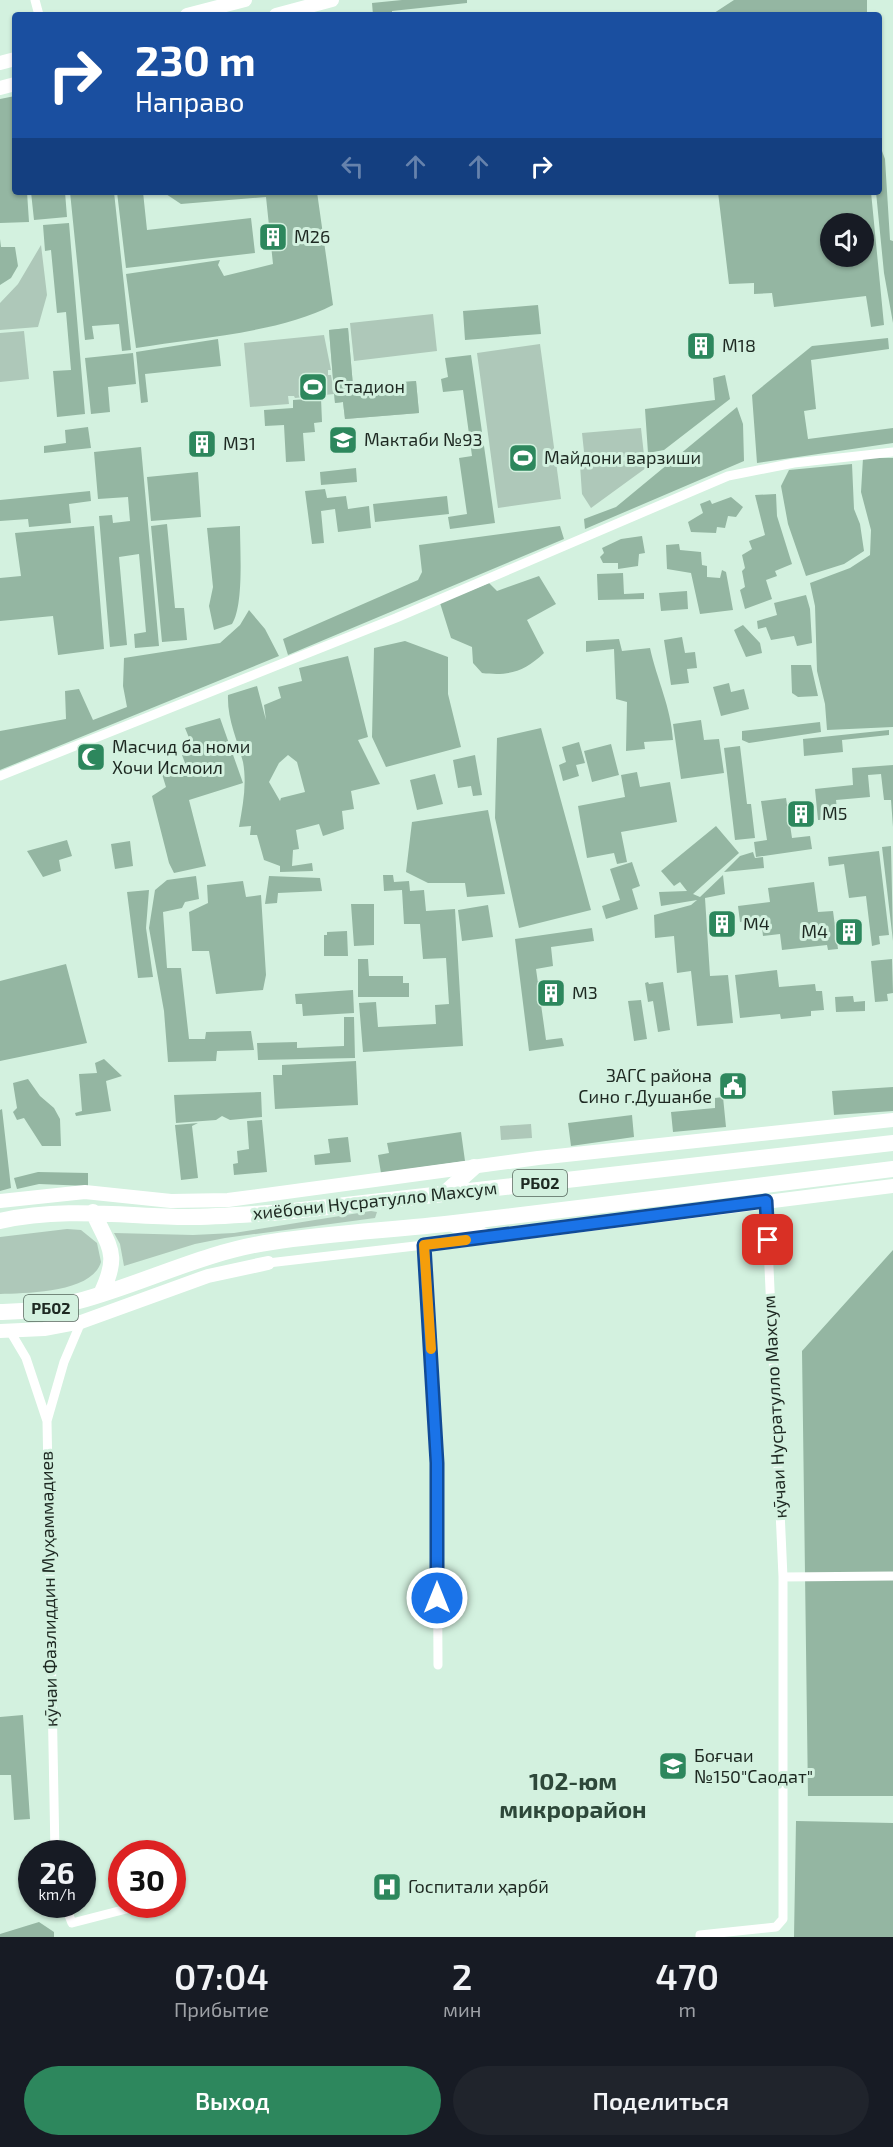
<!DOCTYPE html>
<html lang="ru">
<meta charset="utf-8">
<style>
:root{--surface:#171b24;--page:#20242c;--text:#f1f3f6;--muted:#9ea1a6;--accent:#2d875d}
body{margin:0;font-family:"Exo 2",sans-serif;background:var(--page);color:var(--text);height:100vh;display:flex;flex-direction:column;font-size:22px;white-space:nowrap}
*{box-sizing:border-box;margin:0}
p{font-size:20px;color:var(--muted)}
.icon{flex:none;width:33px;height:33px;fill:none;stroke:currentColor;stroke-width:2;stroke-linecap:round;stroke-linejoin:round}
.map{position:relative;height:1937px;overflow:hidden}
.panel{display:flex;flex-direction:column;background:var(--surface);flex:1}
.panel>*{flex:none}
.hud{position:absolute;left:12px;top:12px;width:870px;height:183px;border-radius:6px;box-shadow:0 2px 4px #0004;background:#1a4fa0;color:#fff;overflow:hidden}
.controls{position:absolute;left:820px;top:213px;display:grid;gap:12px}
.controls a{display:grid;place-items:center;width:54px;height:54px;border-radius:50%;background:var(--surface);box-shadow:0 2px 4px #0004;font-size:30px}
.speed{position:absolute;left:18px;top:1840px;display:flex;gap:12px;font-size:30px;font-weight:700;text-align:center}
.speed>*{display:grid;place-content:center;width:78px;height:78px;border-radius:50%;background:var(--surface);box-shadow:0 2px 4px #0004;line-height:1}
.speed small{font-size:15px;font-weight:400}
.speed .limit{border:9px solid #d22;background:#fff;color:#111}
.pin{position:absolute;display:grid;place-items:center;width:51px;height:51px;color:#fff;margin:-26px;border-radius:12px;box-shadow:0 3px 9px #0006}
.me{position:absolute;width:66px;margin:-33px;rotate:0deg;stroke-linejoin:round;filter:drop-shadow(0 0 4px #0008)}
.turn{display:flex;align-items:center;gap:21px;height:126px;padding:0 24px;font-size:27px}
.turn .icon{width:78px;height:78px;stroke-width:2.5}
.turn b{display:block;font-size:42px;line-height:51px}
.lanes{display:flex;align-items:center;height:57px;padding:0 24px;background:#0003;justify-content:center;gap:30px;direction:ltr}
.lanes .off{opacity:.35}
.eta{display:flex;justify-content:space-evenly;align-items:center;height:102px;text-align:center}
.eta b{font-size:36px;font-weight:600;line-height:42px}
.action{display:flex;gap:12px;margin-top:auto;padding:12px 24px}
.action a{flex:1;height:69px;border-radius:36px;background:var(--accent);color:#fff;font-size:24px;font-weight:600;line-height:69px;text-align:center}
.action a+a{background:var(--page);color:var(--text)}
.map>svg:first-child{display:block}
</style>
<div class="map">
<svg width="893" height="1937" viewBox="0 0 893 1937">
<rect width="100%" height="100%" fill="#d3f1df"/>
<path fill="#aec8b9" d="M41 245 47 295 38 327 0 330V303L18 284Z
M433 314 437 351 354 361 350 323Z
M348 328 353 386 416 381 419 413 345 419 343 402 335 403 334 394 295 398 294 396H288L289 404 250 407 244 343 324 335 331 370H328V375H331L334 393 329 330Z
M24 331 29 379 0 382V333Z
M540 344 561 499 498 508 477 353Z
M641 428 644 455 585 461 582 433Z
M661 457 591 508 582 494 580 465Z
M531 1124 532 1138 501 1140 500 1126Z
M371 1211 377 1212 375 1218 225 1238 195 1244 124 1266 120 1244 114 1233 193 1235 234 1233Z
M67 1229 81 1230 97 1243 101 1262C92 1293 27 1293 0 1294V1237Z"/>
<path fill="#94b6a2" fill-rule="evenodd" d="M402 0H467V3L392 11V15H373L372 3Z
M734 0H867V15H711Z
M15 96V192H27L29 222 0 223V99Z
M879 143 885 159 890 240 893 241V323L884 273 876 192H879Z
M31 192H65L67 217 34 220Z
M70 192H114L131 350 122 351 119 324 92 326 94 339 85 340Z
M117 192H143L147 230 251 218 255 253 126 268Z
M163 192H317L333 305C279 333 196 338 136 348L126 274 220 260 218 265 224 276 273 264 266 197 181 204Z
M718 192H871L884 325 871 327 866 296 774 307 772 293 754 294V283L729 284ZM831 224H864V256H831Z
M69 223 85 414 57 417 53 371 71 370 66 312 57 313 51 250 45 251 43 225Z
M0 239 1 247H15L18 266 11 278 0 285Z
M538 305 541 334 465 340 463 311Z
M348 328 353 386 416 381 419 413 345 419 343 402 335 403 329 330Z
M888 338 889 349 811 360 816 409 804 411 808 439 893 428V443L757 463 752 395 812 346Z
M218 339 221 366 145 374 148 402 141 403 136 352Z
M133 353 136 384 108 387 110 412 91 414 85 358Z
M471 355 495 523 450 529 448 517 467 514 459 458 472 456 463 390 443 392 441 379 448 377 445 358Z
M725 375 730 399 664 450 648 453 645 409 715 400 713 378Z
M321 398 322 422 314 423 315 432 303 433 305 461 286 462 284 425 265 426 264 410 293 408V400Z
M737 407 743 424 744 461 585 529 584 519 616 507Z
M88 427 91 448 44 453V446L66 443 65 430Z
M141 447 159 646 135 648 134 634 146 632 139 554 119 557 127 645 110 647 99 516 112 515 113 523 130 521 128 497 98 499 94 452Z
M863 458H893V727L827 730 825 704 817 671 815 606 810 583 850 568 870 555 871 530 861 492Z
M852 464 854 509 860 524 864 551 844 564 806 576 788 524 781 486 789 470Z
M356 468 357 482 321 485 320 472Z
M198 472 201 517 151 521 147 477Z
M325 489 327 498 346 496 348 509 369 506 371 528 338 532 335 509 321 511 324 543 312 544 305 491Z
M90 491 91 501 69 504 71 523 29 527 28 519 0 521V500Z
M776 494 777 516 792 564 775 571 777 576 766 580 772 599 745 609 740 590 745 587 742 571 745 568 742 555 752 549 749 541 765 535 755 495Z
M447 496 449 514 375 522 373 504Z
M731 497 743 507 736 517 728 516 725 528 717 527 716 533 691 532 688 522 703 513 700 504 710 500 712 504Z
M167 524 175 608H184L187 640 162 642 151 526Z
M94 526 104 649 58 655 53 616 0 621V578L21 576 15 533Z
M240 526C240 550 244 605 232 624L214 630 209 606 213 587 207 528Z
M560 526 564 539 288 655 283 639 418 580 422 572 419 545Z
M642 536 645 553 639 554 638 566 618 569V563H603L600 557 604 553 602 548 621 539Z
M679 544 680 550 701 552 702 565 707 566V577L720 578 722 570 726 572 733 610 700 614 691 573 667 569 666 545Z
M623 573 624 594 644 593V599L598 600 597 574Z
M539 576 556 604 527 620 544 653C524 672 509 676 482 673L473 663 472 647 451 638 440 603 489 583 497 591Z
M687 591 688 609 661 611 659 593Z
M806 595 810 609 812 643 797 646 794 636 771 640 766 627 758 629 757 621 777 615 774 603Z
M249 610 265 629 279 656 0 770V731L66 719 65 691 79 689 93 720 127 707 123 686 124 658 220 643 240 625Z
M743 625 760 643 762 653 746 657 734 630Z
M682 637 685 653 695 652 697 668 687 669 689 683 671 685 664 640Z
M619 639 622 651 650 648C657 680 671 707 673 740L644 742 645 749 626 751 627 702 616 699 614 649 586 652V641Z
M405 641 448 657V694L461 747 386 767 372 737 374 648Z
M348 656 368 737 358 740 380 784 351 791 354 809 342 811 344 829 323 836 319 824 296 830 299 849 293 850 292 866 312 863 313 871 280 872V866L264 860 257 835H250L251 826 239 827C243 805 247 784 243 762 237 739 227 719 228 695L257 686 266 720 264 705 281 698 278 687 302 681 299 668ZM288 755 297 762 305 792 281 798 280 801 269 782 279 763Z
M791 665H811L818 696 798 697 792 693Z
M729 683 731 692 744 689 749 709 721 716 713 687Z
M220 718 243 783 189 800 206 866 174 873 169 863 152 796 166 787 161 771 185 763 182 755 186 753 185 748 192 745 185 728Z
M701 720 704 740 719 739 724 773 681 779 673 724Z
M820 722 821 732 749 743 742 740V731Z
M541 728 591 910 519 928 495 818 497 738Z
M889 730V735L842 740 843 752 804 756 803 739Z
M579 742 585 763 576 765 579 776 563 781 559 765 566 762 562 747Z
M611 744 619 775 592 782 584 751Z
M740 746 747 804H751L755 838 735 840 724 748Z
M475 755 482 795 473 796 471 786 458 788 453 760Z
M893 765V827L891 800H884L881 774 868 775 870 797 836 800 838 819 818 820 815 789 853 785 852 768Z
M637 772 640 787 670 782 677 822 621 832 627 862 617 864 614 853 587 858 578 806 625 797 621 775Z
M435 774 443 804 417 810 410 780Z
M786 798 792 838 810 836 812 849 756 857 754 842 767 840 761 801Z
M488 810 505 894 467 897 465 883H428L406 872 412 822Z
M716 826 739 853 693 894 700 897 723 875 725 894 705 898 710 976 728 975 733 1023 697 1026 691 971 677 973 674 936 655 938 654 915 691 905 697 900 661 906 659 892 687 891 680 882 674 886 661 871Z
M67 840 72 856 59 860 61 871 43 877 27 851Z
M130 841 133 866 115 869 111 844Z
M891 846 893 941 882 847Z
M879 851 889 935 879 936 880 944 872 946 866 896 849 898 844 864 829 866 828 857Z
M753 852 755 858 763 857 764 868 724 872 740 856Z
M632 862 640 886 632 889 638 909 606 919 602 906 620 900 610 869Z
M383 875H393L394 882 409 881 410 891 424 890 426 911 455 909 463 1046 363 1052 359 1003 376 1002 378 1027 436 1024 435 1005 449 1004 446 958 423 959 420 924H404L402 890 384 891Z
M196 876 199 899 185 902 182 908 163 912 167 968H181L189 1039H205L206 1032 251 1031 254 1050 217 1051 216 1061 168 1062 164 1011 149 928 155 890 167 880Z
M269 876 320 878 322 891 278 893 277 903 265 904Z
M243 881 246 897 261 895 266 975 263 990 216 994 209 951H192L189 912 208 903 207 885Z
M814 882 818 912 833 911 838 949 828 950 827 945 782 950 780 934 763 936 761 919 740 922 738 906 770 902 768 888Z
M149 890 146 928 153 977 138 978 127 892Z
M351 904H374V945L354 946Z
M488 905 493 937 462 941 458 910Z
M592 928 594 941 551 947 553 966 536 969 546 1040 562 1038 564 1046 529 1051 515 939Z
M347 931 348 956H324V935H327V932Z
M358 959H368L369 976H403V983H409V997H358Z
M892 959 893 993 887 994 888 1001 875 1002 871 961Z
M66 964 87 1043 0 1061V981Z
M777 970 779 987 815 984 816 991H822L824 1010 811 1011V1016L781 1019 780 1014 740 1018 735 975Z
M648 982 649 984 663 982 670 1030 658 1032 653 1001 648 1002 645 983Z
M353 990 354 1013 303 1016 302 1004H296L295 994Z
M853 996 854 1002 865 1001V1011L836 1012 835 997Z
M641 1000 647 1039 634 1041 628 1001Z
M344 1017H354L355 1058 258 1060 257 1043 297 1042V1048L344 1046Z
M104 1059 122 1076 106 1081 111 1111 76 1116 75 1113 82 1111 79 1074 97 1073 95 1063Z
M356 1061 358 1105 275 1109 273 1075H282V1065Z
M28 1079 40 1096 54 1108 60 1119 61 1146H42L24 1118 17 1120 13 1112 17 1108 13 1083Z
M893 1087V1111L834 1115 832 1091Z
M261 1092 262 1117 230 1120 222 1116 216 1120 176 1123 174 1095Z
M723 1097 726 1127 673 1132 671 1112 715 1108V1098Z
M2 1109 11 1188 0 1191V1110Z
M632 1115 634 1137 571 1146 568 1123Z
M262 1120 267 1172 234 1175 233 1164 238 1163 237 1151 249 1149 247 1121Z
M198 1123 192 1126 198 1178 181 1180 175 1125Z
M461 1132 465 1161 381 1173 378 1155 389 1153 387 1143Z
M348 1137 351 1162 315 1165 314 1155 330 1153 328 1139Z
M38 1172 88 1173V1186L39 1184 17 1189 14 1178Z
M893 1250V1796H808L802 1351Z
M23 1715 30 1819 14 1820 11 1775H0V1717Z
M796 1821 893 1823V1937H794Z
M39 1922 54 1932V1937H0V1934Z"/>
<g fill="none" stroke-linecap="round" stroke-linejoin="round">
<path stroke="#fff" stroke-width="9" d="M35 0 39 15
M0 776 396 618 728 476 794 463 893 452
M268 1263 424 1245 437 1463 438 1665
M10 1331 26 1358 47 1421 55 1854
M47 1421 64 1362 81 1322
M783 1577 893 1576
M65 1905 72 1923 142 1905
M700 1937V1935L776 1927 783 1919V1577L766 1201"/>
<path stroke="#fff" stroke-width="14" d="M187 15 245 0
M276 15 332 0
M0 63 15 59
M0 88 15 84
M0 1201 85 1192 171 1201 228 1200 538 1158 893 1120
M424 1245 893 1186
M0 1331 44 1329 81 1322 208 1276 268 1263"/>
<path stroke="#fff" stroke-width="16" d="M444 1194 474 1167
M93 1212C110 1249 120 1254 101 1294
M0 1221C62 1207 124 1216 187 1217 219 1217 252 1214 284 1212L893 1143
M455 1225 487 1237
M0 1312C96 1313 178 1255 272 1242 332 1233 393 1230 454 1223 600 1206 747 1187 893 1169"/>
</g>
<g fill="none" stroke-linecap="round" stroke-linejoin="round">
<g stroke="#114b97" stroke-width="15">
<path id="route" d="M437 1598V1463L424 1245 766 1201 768 1240"/>
</g>
<use href="#route" stroke="#1a73e8" stroke-width="10"/>
<path stroke="#f59e0b" stroke-width="10" d="M431 1349 424 1245 466 1240"/>
</g>
<defs>
<g id="building-square" transform="scale(1.5)"><rect x="-9" y="-9" width="18" height="18" rx="4" fill="#2d875d" stroke="#d3f1df"/><path d="M-4-6H4V6H1V3H-1V6H-4ZM-2.5-4.3h1.7v1.8h-1.7ZM.8-4.3h1.7v1.8H.8ZM-2.5-1h1.7V.8h-1.7ZM.8-1h1.7V.8H.8Z" fill="#fff"/></g>
<g id="stadium-square" transform="scale(1.5)"><rect x="-9" y="-9" width="18" height="18" rx="4" fill="#2d875d" stroke="#d3f1df"/><path d="M0-5a6.5 5 0 1 0 0 10a6.5 5 0 1 0 0-10ZM-3.5-1.8h7v3.6h-7Z" fill="#fff"/></g>
<g id="school-square" transform="scale(1.5)"><rect x="-9" y="-9" width="18" height="18" rx="4" fill="#2d875d" stroke="#d3f1df"/><path d="M0-5L7-2L0 1L-7-2ZM-4 1L0 2.5L4 1V4Q0 6-4 4Z" fill="#fff"/></g>
<g id="mosque-square" transform="scale(1.5)"><rect x="-9" y="-9" width="18" height="18" rx="4" fill="#2d875d" stroke="#d3f1df"/><path d="M3.5-4.9A6 6 0 1 0 3.5 4.9A5 5 0 1 1 3.5-4.9Z" fill="#fff"/></g>
<g id="civic-square" transform="scale(1.5)"><rect x="-9" y="-9" width="18" height="18" rx="4" fill="#2d875d" stroke="#d3f1df"/><path d="M-.6-6.5H3V-4.5H.6V-3L4-1V1h2V6H-6V1h2V-1L-.6-3ZM-1.2 2.5V6h2.4V2.5Z" fill="#fff"/></g>
<g id="hospital-square" transform="scale(1.5)"><rect x="-9" y="-9" width="18" height="18" rx="4" fill="#2d875d" stroke="#d3f1df"/><path d="M-5-5h3v3.5h4V-5h3V5h-3V1.5h-4V5h-3Z" fill="#fff"/></g>
</defs>
<g fill-rule="evenodd">
<use href="#building-square" x="273" y="237"/>
<use href="#building-square" x="701" y="346"/>
<use href="#stadium-square" x="313" y="387"/>
<use href="#school-square" x="343" y="440"/>
<use href="#building-square" x="202" y="444"/>
<use href="#stadium-square" x="523" y="458"/>
<use href="#mosque-square" x="91" y="757"/>
<use href="#building-square" x="801" y="814"/>
<use href="#building-square" x="722" y="924"/>
<use href="#building-square" x="849" y="932"/>
<use href="#building-square" x="551" y="993"/>
<use href="#civic-square" x="733" y="1086"/>
<use href="#school-square" x="673" y="1766"/>
<use href="#hospital-square" x="387" y="1887"/>
</g>
<g text-anchor="middle" stroke-width="6" stroke-linejoin="round" paint-order="stroke">
<g fill="#d3f1df" stroke="#54655b" stroke-width="1.5">
<rect x="513" y="1170" width="54" height="26" rx="4.5"/>
<rect x="24" y="1295" width="54" height="26" rx="4.5"/>
</g>
<g font-size="16" font-weight="bold" fill="#1e2922">
<text x="540" y="1189">РБ02</text>
<text x="51" y="1314">РБ02</text>
</g>
<g font-size="18" fill="#1e2922" stroke="#d3f1df" text-anchor="start">
<text x="294" y="243">М26</text>
<text x="722" y="352">М18</text>
<text x="334" y="393">Стадион</text>
<text x="364" y="446">Мактаби №93</text>
<text x="223" y="450">М31</text>
<text x="544" y="464">Майдони варзиши</text>
<text x="112" y="753">Масчид ба номи<tspan x="112" dy="21">Хочи Исмоил</tspan></text>
<text x="822" y="820">М5</text>
<text x="743" y="930">M4</text>
<text x="828" y="938" text-anchor="end">М4</text>
<text x="572" y="999">M3</text>
<text x="712" y="1082" text-anchor="end">ЗАГС района<tspan x="712" dy="21">Сино г.Душанбе</tspan></text>
<text x="694" y="1762">Боғчаи<tspan x="694" dy="21">№150"Саодат"</tspan></text>
<text x="408" y="1893">Госпитали ҳарбӣ</text>
</g>
<g font-size="18" fill="#1e2922" stroke="#d3f1df">
<text transform="translate(375 1201) rotate(-6)" y="6">хиёбони Нусратулло Махсум</text>
<text transform="translate(775 1407) rotate(-93)" y="6">кӯчаи Нусратулло Махсум</text>
<text transform="translate(49 1589) rotate(-91)" y="6">кӯчаи Фазлиддин Муҳаммадиев</text>
</g>
<g font-size="24" font-weight="bold" fill="#2e483a" stroke="#d3f1df">
<text x="573" y="1790">102-юм<tspan x="573" dy="28">микрорайон</tspan></text>
</g>
</g>
</svg>
<div class="controls">
<a><svg class="icon" aria-label="sound" viewBox="0 0 24 24"><path d="M4 9h4l5-4v14l-5-4H4zM17 9q2 3 0 6"/></svg></a>
</div>
<div class="speed"><div>26<small>km/h</small></div><div class="limit">30</div></div>
<div class="pin" style="left:768px;top:1240px;background:#d93025"><svg class="icon" aria-label="arrive" viewBox="0 0 24 24"><path d="M6 21V4h12l-3 4 3 4H6"/></svg></div>
<svg class="me" style="left:437px;top:1598px" viewBox="-20 -20 40 40"><circle r="17" fill="#1a73e8" stroke="#fff" stroke-width="3"/><path d="M0-11L8 9 0 5-8 9z" fill="#fff"/></svg>
<div class="hud">
<div class="turn"><svg class="icon" aria-label="right" viewBox="0 0 24 24"><path d="M7 20v-9h11M14 6l5 5-5 5"/></svg><div><b>230 m</b>Направо</div></div>
<div class="lanes"><svg class="icon off" aria-label="left" viewBox="0 0 24 24"><path d="M17 20v-9H6M10 6l-5 5 5 5"/></svg><svg class="icon off" aria-label="ahead" viewBox="0 0 24 24"><path d="M12 20V5M6 11l6-6 6 6"/></svg><svg class="icon off" aria-label="ahead" viewBox="0 0 24 24"><path d="M12 20V5M6 11l6-6 6 6"/></svg><svg class="icon" aria-label="right" viewBox="0 0 24 24"><path d="M7 20v-9h11M14 6l5 5-5 5"/></svg></div>
</div>
</div>
<section class="panel">
<div class="eta">
<div><b>07:04</b><p>Прибытие</p></div>
<div><b>2</b><p>мин</p></div>
<div><b>470</b><p>m</p></div>
</div>
<div class="action"><a>Выход</a><a>Поделиться</a></div>
</section>
